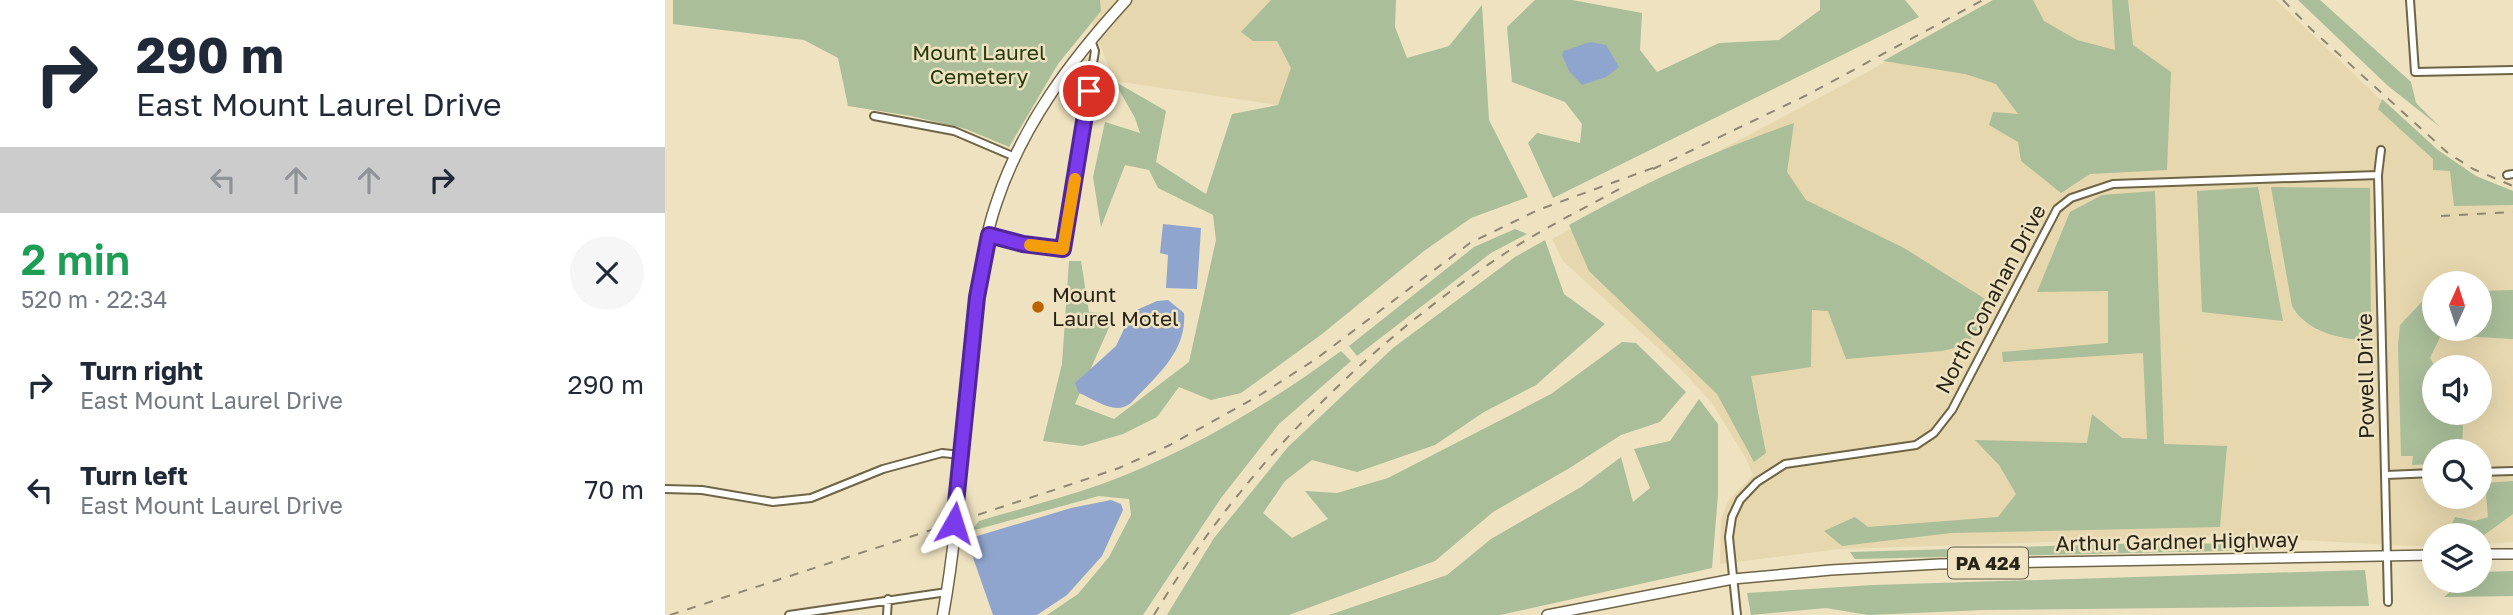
<!DOCTYPE html>
<meta charset="utf-8">
<style>
:root{--surface:#fff;--page:#f6f6f7;--text:#1f2937;--muted:#747a83}
body{margin:0;font-family:"Golos Text",sans-serif;background:var(--page);color:var(--text);height:100vh;display:flex;flex-direction:column;font-size:26px;white-space:nowrap}
*{box-sizing:border-box;margin:0}
p{font-size:23px;color:var(--muted)}
.icon{flex:none;width:38px;height:38px;fill:none;stroke:currentColor;stroke-width:2;stroke-linecap:round;stroke-linejoin:round}
.map{position:relative;flex:1;overflow:hidden}
.details{display:flex;flex-direction:column;background:var(--surface);width:665px}
.details>*{flex:none}
.hud{background:#fff;color:var(--text);overflow:hidden}
.needle{width:46px;rotate:3deg}
.controls{position:absolute;left:1757px;top:271px;display:grid;gap:14px}
.controls a{display:grid;place-items:center;width:70px;height:70px;border-radius:50%;background:var(--surface);box-shadow:0 7px 28px #0002;font-size:35px}
.pin{position:absolute;display:grid;place-items:center;width:60px;height:60px;color:#fff;margin:-30px;border:4px solid #fff;border-radius:50%;box-shadow:0 2px 7px #0007}
.me{position:absolute;width:77px;margin:-38px;rotate:6deg;stroke-linejoin:round;filter:drop-shadow(0 0 5px #0008)}
.turn{display:flex;align-items:center;gap:24px;height:147px;padding:0 21px;font-size:32px}
.turn .icon{width:91px;height:91px;stroke-width:2.5}
.turn b{display:block;font-size:49px;line-height:60px}
.lanes{display:flex;align-items:center;height:66px;padding:0 21px;background:#0003;justify-content:center;gap:35px;direction:ltr}
.lanes .off{opacity:.35}
.round{display:grid;place-items:center;flex:none;width:74px;height:74px;border-radius:37px;background:var(--page)}
.overview{display:flex;align-items:center;justify-content:space-between;height:119px;padding:0 21px}
h1{font-size:42px;font-weight:600;line-height:52px;color:#1e9e55}
ul{padding:0;list-style:none}
li{display:flex;align-items:center;gap:21px;height:105px;padding:0 21px}
li div{flex:1}
li b{display:block;font-size:26px}
li em{font-style:normal}
main{display:flex;flex:1;min-height:0}
.map>svg:first-child{display:block}
</style>
<main>
<section class="details">
<div class="hud">
<div class="turn"><svg class="icon" aria-label="right" viewBox="0 0 24 24"><path d="M7 20v-9h11M14 6l5 5-5 5"/></svg><div><b>290 m</b>East Mount Laurel Drive</div></div>
<div class="lanes"><svg class="icon off" aria-label="left" viewBox="0 0 24 24"><path d="M17 20v-9H6M10 6l-5 5 5 5"/></svg><svg class="icon off" aria-label="ahead" viewBox="0 0 24 24"><path d="M12 20V5M6 11l6-6 6 6"/></svg><svg class="icon off" aria-label="ahead" viewBox="0 0 24 24"><path d="M12 20V5M6 11l6-6 6 6"/></svg><svg class="icon" aria-label="right" viewBox="0 0 24 24"><path d="M7 20v-9h11M14 6l5 5-5 5"/></svg></div>
</div>
<div class="overview"><div><h1>2 min</h1><p>520 m · 22:34</p></div><a class="round"><svg class="icon" aria-label="close" viewBox="0 0 24 24"><path d="M6 6l12 12M18 6L6 18"/></svg></a></div>
<ul>
<li><svg class="icon" aria-label="right" viewBox="0 0 24 24"><path d="M7 20v-9h11M14 6l5 5-5 5"/></svg><div><b>Turn right</b><p>East Mount Laurel Drive</p></div><em>290 m</em></li>
<li><svg class="icon" aria-label="left" viewBox="0 0 24 24"><path d="M17 20v-9H6M10 6l-5 5 5 5"/></svg><div><b>Turn left</b><p>East Mount Laurel Drive</p></div><em>70 m</em></li>
</ul>
</section>
<div class="map">
<svg width="1848" height="615" viewBox="0 0 1848 615">
<rect width="100%" height="100%" fill="#eee2c0"/>
<path fill="#e6d7ae" fill-rule="evenodd" d="M418 0H714L613 105 449 81Z
M1329 0H1611L1776 157 1848 206V542L1815 544V536H1769V546H1746L1559 536 1174 549 1055 564 1056 520 1063 501 1088 475 1080 457 1047 403 1014 367 898 261 887 239 1197 75ZM1769 284H1815V329H1769ZM1769 368H1815V413H1769ZM1769 452H1815V497H1769Z"/>
<path fill="#a9be99" d="M8 0H435L436 11 393 64 344 147 301 129 246 116 183 106 173 58 139 40 8 24Z
M606 0H731L730 27 742 58 784 46 817 5 824 120 863 197 806 218 759 251 657 334 576 393 546 400 514 387 492 417 458 434 417 446 378 441 397 364 404 261H416L424 312 450 314 410 404 449 419 524 362 551 240 548 215 493 188 484 170 460 165 436 227 428 177 440 122 475 133 470 118 449 81 501 111 491 162 541 194 567 114 613 105 626 68 612 41H588L576 32Z
M870 0H907L977 13 975 50 992 72 1054 43 1114 40 1155 10V0H1240L1254 17 888 198 863 143 872 133 915 143 917 124 900 102 847 82 842 27Z
M1328 0H1368L1379 21 1412 40 1450 50 1447 0H1463L1468 45 1506 72 1502 170 1425 174 1396 193 1356 161 1353 142 1324 125 1328 112 1353 114 1331 84 1300 74 1218 61Z
M1633 0H1655L1746 82 1751 103 1775 127 1722 85Z
M1717 99 1773 150 1811 176 1848 191V205L1789 206 1785 171 1768 170V159L1713 109Z
M1129 123 1122 172 1141 200 1239 248 1328 304 1302 345 1277 351 1181 359 1163 311 1147 310 1146 367 1086 376 1101 453 1089 462 1052 394 924 271 904 225C979 183 1048 151 1129 123Z
M1593 187 1618 321 1537 312 1532 191Z
M1606 187 1705 188 1706 341C1677 339 1642 333 1627 306Z
M1490 191 1499 444 1562 446 1555 527 1286 533 1177 546 1159 531 1190 517 1203 527 1333 517 1351 494 1334 465 1310 440 1422 443 1427 414 1457 438 1482 439 1478 353 1338 362 1337 352 1443 343V291L1372 292 1405 212 1437 195Z
M850 229 862 234 826 253 692 356 684 346 809 247Z
M880 240 899 294 940 324 871 385 819 412 770 445 692 472 647 460 620 481 598 513 627 538 663 519 640 491 672 493 723 478 886 394 957 342 971 343 1021 392 995 422 956 435 903 469 828 512 770 561 624 615H502L549 538 623 447 728 348 850 257Z
M1848 290V339L1776 335 1765 358 1770 367 1769 413H1792L1798 426 1797 451 1769 452V464L1747 465 1748 456H1736L1733 345 1735 325 1766 292H1769V329H1815V291Z
M676 351 686 361 614 424 556 498 478 615H382L413 594 444 557 466 515 464 499 434 496 306 531 314 521C355 509 397 498 437 484 523 452 603 405 676 351Z
M1034 399 1053 424V494L1047 568 835 615H664L782 575 826 539 916 487 956 457 968 502 985 488 969 449 1005 441Z
M1848 481V514L1815 538V536L1782 535 1790 517 1810 521 1823 517 1820 483Z
M1483 543 1602 544 1603 550 1190 559 1185 552Z
M1700 570 1704 606 1318 610 1203 615 1161 608 1086 615 1082 593 1208 585Z
M1848 571V596L1779 597 1797 581H1815V572Z"/>
<path fill="#90a5cd" d="M925 42 941 45 954 67 941 77 917 85 904 71 897 55 899 51Z
M498 224 536 228 532 289 501 288 503 255 495 253Z
M503 300 519 313C522 352 491 376 466 403 450 416 431 400 414 393L410 383 451 346 467 312 492 301Z
M446 500 456 504 458 510 437 556 402 595 372 615H328L306 552 309 537 406 508Z"/>
<g fill="none" stroke-linecap="round" stroke-linejoin="round">
<g stroke="#6e6446" stroke-width="10">
<path id="minor" d="M1745 0 1750 72 1848 70
M209 116 289 131 350 157
M1716 150 1713 175 1723 602
M1842 175 1848 174
M324 235 358 244 398 249 430 51 426 40
M1815 472 1848 471
M1721 475 1769 473
M0 489 37 490 108 502 146 498 218 469 277 453 296 455
M124 615 282 592
M222 615 223 599
M1072 615 1064 537 1067 517 1075 500 1092 482 1120 464 1251 445 1269 433 1287 410 1392 209 1406 198 1448 184 1713 175"/>
</g>
<g stroke="#6e6446" stroke-width="12">
<path id="primary" d="M1815 554H1848
M882 615 1068 579 1166 570 1274 564 1769 555"/>
</g>
<g stroke="#6e6446" stroke-width="13">
<path id="trunk" d="M278 615C293 532 297 446 305 361 311 309 314 254 331 204 357 125 406 60 461 0"/>
</g>
<use href="#minor" stroke="#fff" stroke-width="6"/>
<use href="#primary" stroke="#fff" stroke-width="9"/>
<use href="#trunk" stroke="#fff" stroke-width="10"/>
<path stroke="#908770" stroke-width="2" stroke-dasharray="9 9" stroke-linecap="butt" d="M1618 0 1646 29 1783 153 1808 169 1848 186
M988 169 1142 95 1318 0
M1776 216 1848 212
M5 615 395 488 454 468 505 445 595 395 651 359 805 243 873 210 996 165
M489 615C577 469 700 345 842 252 879 228 920 208 958 187"/>
</g>
<g fill="none" stroke-linecap="round" stroke-linejoin="round">
<g stroke="#51269a" stroke-width="18">
<path id="route" d="M289 523 312 297 324 235 358 244 398 249 424 91"/>
</g>
<use href="#route" stroke="#7c3aed" stroke-width="12"/>
<path stroke="#f59e0b" stroke-width="12" d="M365 245 398 249 410 179"/>
</g>
<circle fill="#bb6100" stroke="#eee2c0" stroke-width="2.5" cx="373" cy="307" r="7"/>
<g text-anchor="middle" stroke-width="5" stroke-linejoin="round" paint-order="stroke">
<rect fill="#eee2c0" stroke="#645d4a" stroke-width="2" x="1283" y="547.5" width="80" height="31" rx="5"/>
<g font-size="19" font-weight="bold" fill="#292418">
<text x="1323" y="570">PA 424</text>
</g>
<g font-size="21" fill="#243a0d" stroke="#eee2c0">
<text x="314" y="60">Mount Laurel<tspan x="314" dy="24">Cemetery</tspan></text>
</g>
<g font-size="21" fill="#292418" stroke="#eee2c0" text-anchor="start">
<text x="387" y="302">Mount<tspan x="387" dy="24">Laurel Motel</tspan></text>
</g>
<g font-size="21" fill="#292418" stroke="#eee2c0">
<text transform="translate(1326 299) rotate(-62)" y="7">North Conahan Drive</text>
<text transform="translate(1701 376) rotate(-91)" y="7">Powell Drive</text>
<text transform="translate(1512 542) rotate(-1)" y="7">Arthur Gardner Highway</text>
</g>
</g>
</svg>
<div class="controls">
<a><svg class="needle" viewBox="-14 -14 28 28"><path d="M0-13l5 13h-10z" fill="#e53935"/><path d="M0 13l5-13h-10z" fill="#747a83"/></svg></a>
<a><svg class="icon" aria-label="sound" viewBox="0 0 24 24"><path d="M4 9h4l5-4v14l-5-4H4zM17 9q2 3 0 6"/></svg></a>
<a><svg class="icon" aria-label="search" viewBox="0 0 24 24"><circle cx="10" cy="10" r="6"/><path d="M15 15l6 6"/></svg></a>
<a><svg class="icon" aria-label="layers" viewBox="0 0 24 24"><path d="M12 4l9 5-9 5-9-5zM3 14l9 5 9-5"/></svg></a>
</div>
<div class="pin" style="left:424px;top:91px;background:#d93025"><svg class="icon" aria-label="arrive" viewBox="0 0 24 24"><path d="M6 21V4h12l-3 4 3 4H6"/></svg></div>
<svg class="me" style="left:289px;top:523px" viewBox="-20 -20 40 40"><path d="M0-17L14 15 0 8-14 15z" fill="#7c3aed" stroke="#fff" stroke-width="4"/></svg>
</div>
</main>
